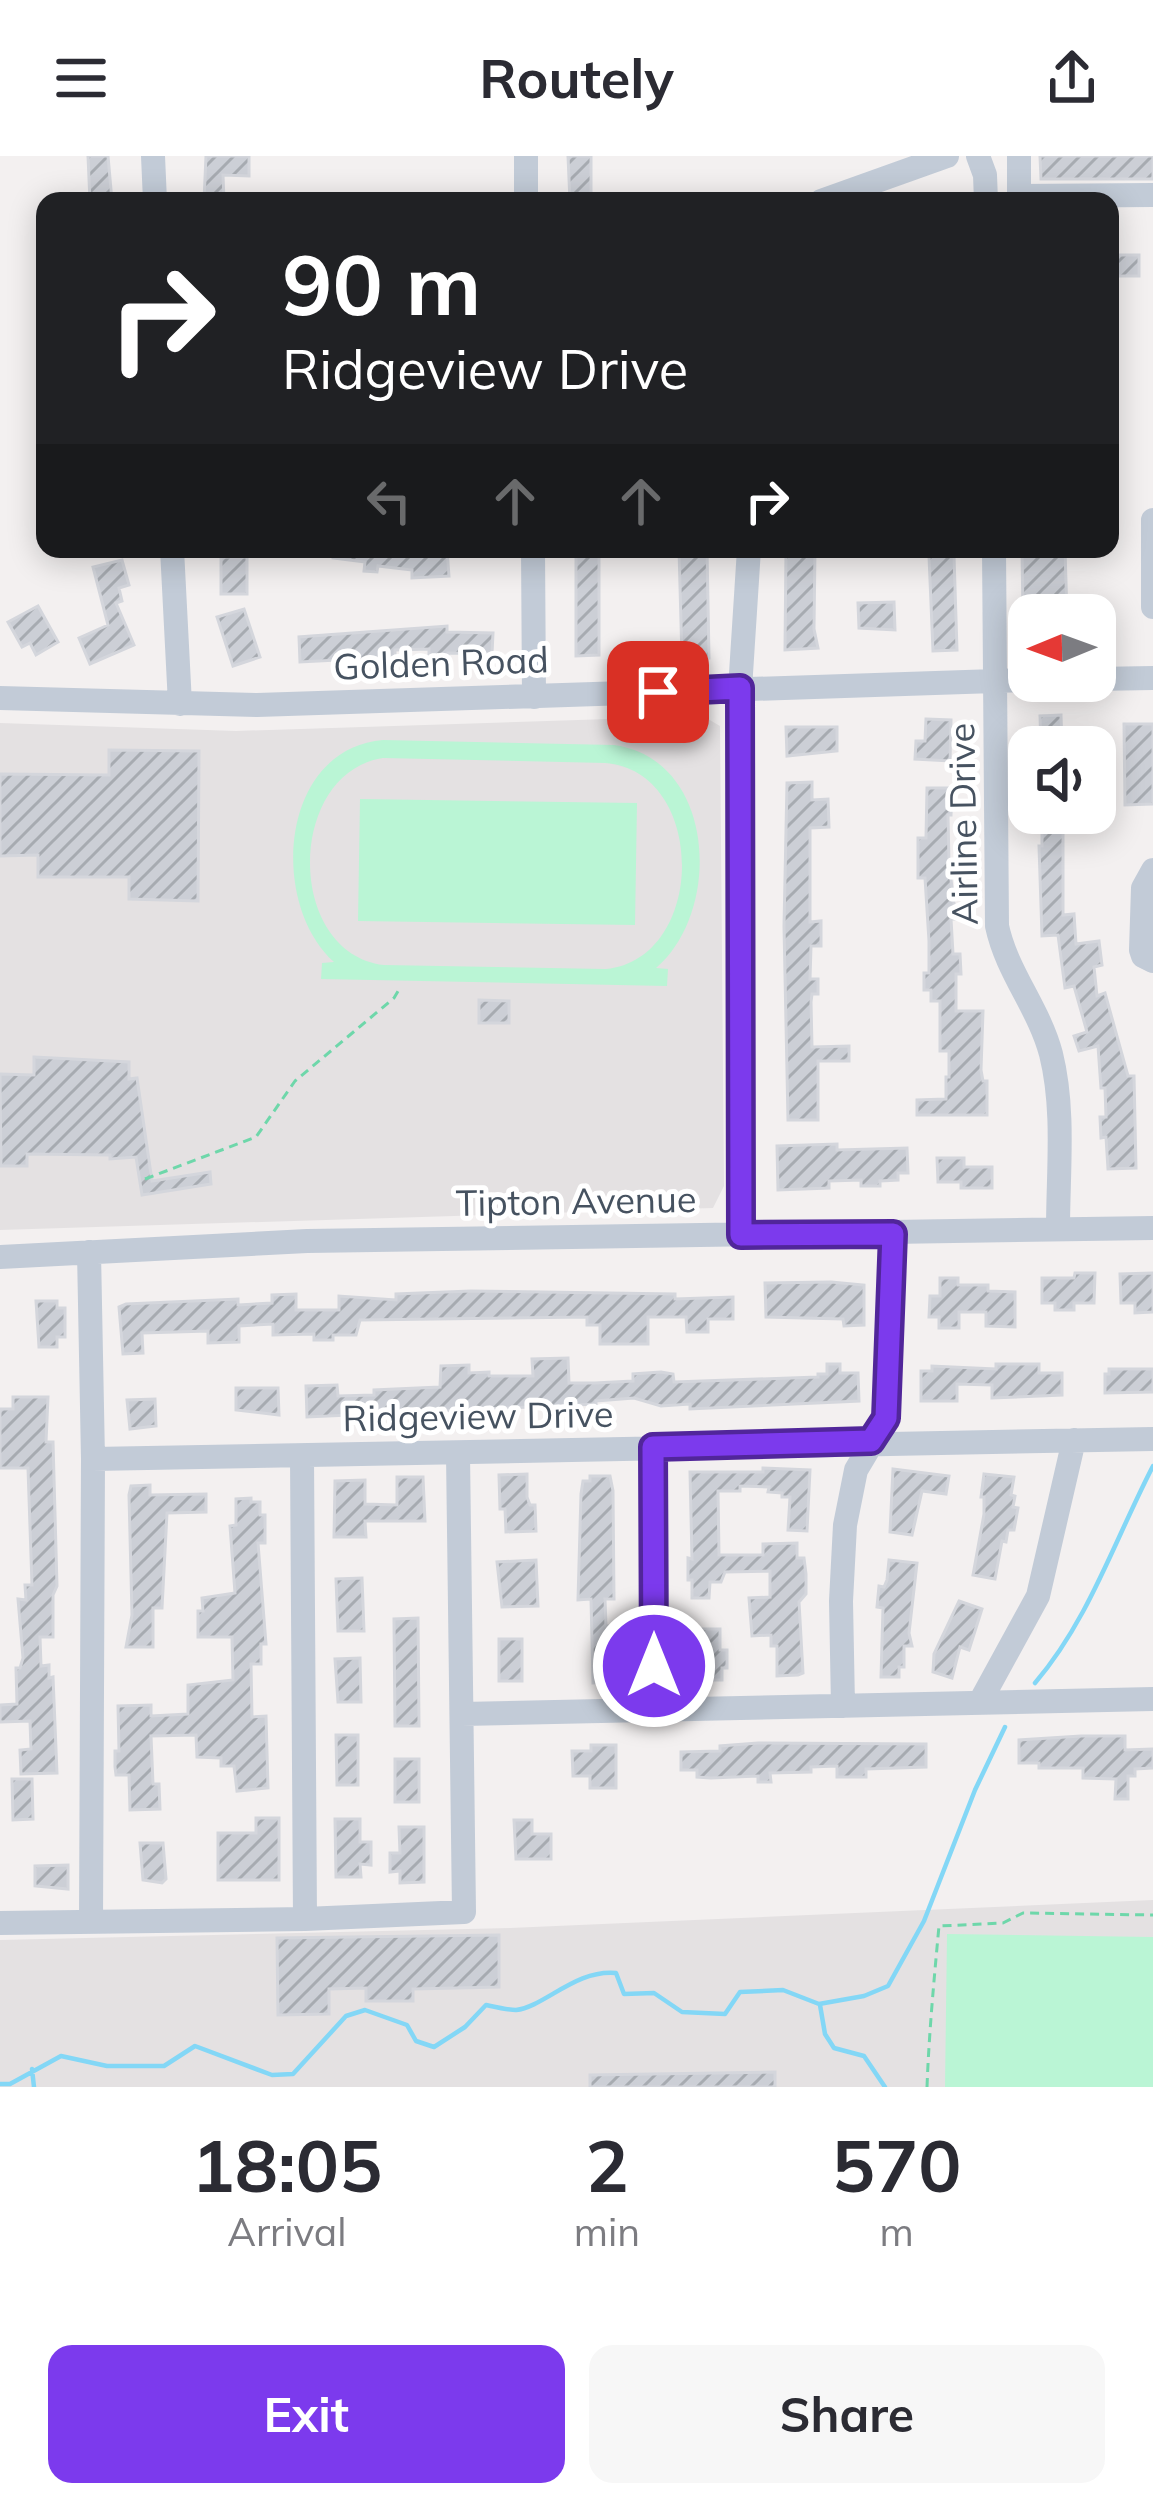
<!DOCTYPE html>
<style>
:root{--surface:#fff;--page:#f7f7f7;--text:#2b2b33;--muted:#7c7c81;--accent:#7c3aed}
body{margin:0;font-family:Mulish,sans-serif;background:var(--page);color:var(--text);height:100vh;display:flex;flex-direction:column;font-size:45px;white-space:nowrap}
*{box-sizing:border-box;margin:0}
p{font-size:39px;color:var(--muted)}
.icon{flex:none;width:66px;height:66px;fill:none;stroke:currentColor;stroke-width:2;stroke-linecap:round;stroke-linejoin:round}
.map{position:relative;height:1931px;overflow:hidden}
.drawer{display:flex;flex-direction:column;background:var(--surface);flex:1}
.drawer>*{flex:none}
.banner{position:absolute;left:36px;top:36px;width:1083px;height:366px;border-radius:24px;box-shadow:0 6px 30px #0003;background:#202124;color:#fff;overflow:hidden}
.needle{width:78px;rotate:269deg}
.buttons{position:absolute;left:1008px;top:438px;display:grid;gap:24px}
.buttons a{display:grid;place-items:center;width:108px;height:108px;border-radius:24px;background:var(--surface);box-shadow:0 6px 30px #0003;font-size:60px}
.pin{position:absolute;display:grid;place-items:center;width:102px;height:102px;color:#fff;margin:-51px;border-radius:24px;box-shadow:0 6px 18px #0006}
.me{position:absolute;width:132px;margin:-66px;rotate:0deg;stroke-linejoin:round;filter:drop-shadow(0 0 9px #0008)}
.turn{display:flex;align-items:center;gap:42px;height:252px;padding:0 48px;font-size:54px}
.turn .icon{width:156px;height:156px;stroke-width:2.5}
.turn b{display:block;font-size:84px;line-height:102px}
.lanes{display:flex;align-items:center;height:114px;padding:0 48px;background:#0003;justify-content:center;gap:60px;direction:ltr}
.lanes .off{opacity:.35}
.eta{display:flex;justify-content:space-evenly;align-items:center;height:204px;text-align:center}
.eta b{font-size:72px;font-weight:700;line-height:84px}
.action{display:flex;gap:24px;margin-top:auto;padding:24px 48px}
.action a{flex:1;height:138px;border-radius:24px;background:var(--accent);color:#fff;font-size:48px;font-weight:700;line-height:138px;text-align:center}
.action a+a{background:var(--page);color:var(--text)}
header{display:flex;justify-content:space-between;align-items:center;height:156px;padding:0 48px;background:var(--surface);font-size:54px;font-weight:700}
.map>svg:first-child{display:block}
</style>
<header><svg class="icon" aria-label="menu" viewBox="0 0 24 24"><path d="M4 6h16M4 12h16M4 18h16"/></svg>Routely<svg class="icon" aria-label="share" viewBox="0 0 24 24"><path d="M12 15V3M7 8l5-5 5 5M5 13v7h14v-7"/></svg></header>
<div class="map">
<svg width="1153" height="1931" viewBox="0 0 1153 1931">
<defs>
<pattern id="building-hatch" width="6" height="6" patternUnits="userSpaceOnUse" patternTransform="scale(3)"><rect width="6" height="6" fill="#cccfd6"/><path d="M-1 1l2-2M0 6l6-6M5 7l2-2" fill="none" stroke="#a7abb1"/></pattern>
</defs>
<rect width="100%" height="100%" fill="#f3f0f0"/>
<path fill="#e4e1e2" d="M703 560 720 570 724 1030 713 1052 0 1074V567L236 575Z
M1153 1744V1931H0V1784L510 1772Z"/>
<path fill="#baf5d5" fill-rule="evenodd" d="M383 584 614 589C716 603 723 755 656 812L668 813 667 830 321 823 322 807 334 806C269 748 279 593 383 584ZM383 602 605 607C708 615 707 803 606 813L384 809C285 797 286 617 383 602Z
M360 643 637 647 635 769 358 765Z
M947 1778 1153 1781V1931H945Z"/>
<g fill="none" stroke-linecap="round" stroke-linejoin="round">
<path stroke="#83d7f6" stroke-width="4.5" d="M1035 1527C1089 1464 1115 1383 1153 1310
M820 1849 825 1878 834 1892 864 1900 885 1931
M32 1913 34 1931
M0 1928H10L61 1900 107 1910H164L195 1890 272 1919 293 1918 346 1860 365 1854 407 1869 416 1885 434 1891 465 1871 486 1849C495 1851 507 1854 516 1854 544 1851 576 1813 616 1817L624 1838 654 1837 682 1856 725 1858 740 1836 783 1834 819 1848 864 1840 888 1830 924 1765 975 1634 1005 1571"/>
</g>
<path fill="url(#building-hatch)" stroke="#d4d6dc" stroke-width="3" d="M88 0H108L112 45H90Z
M206 0H249V20L223 19 224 45H204Z
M568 0H591V45H570Z
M1040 0H1153V23H1041Z
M1117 99H1139V120H1117Z
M333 393H447L449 420 412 422V414L378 410 377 416 364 415 365 406 333 402Z
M576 393H599V499L576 500Z
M679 393H707L709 502 682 503Z
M786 393H815L814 473 818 492 785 494Z
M1022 393H1065L1067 459H1023Z
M929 400H954L957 494 933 495Z
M221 401H247V438H221Z
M122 404 129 429 119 432 122 445 116 447 134 489 90 508 79 482 108 469 93 411Z
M894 446 895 474 859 472 858 447Z
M38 450 58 486 36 499 30 487 22 491 8 466Z
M244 453 260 501 233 510 217 461Z
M447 470V476L493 477 492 498 448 497V500L429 501V493L395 494V501L300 506 299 481Z
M1061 559 1062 591H1041L1040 560Z
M926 563 951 564 950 605 915 603 916 585H925Z
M1124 568H1153V648L1125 649Z
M786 571H837V595L787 600Z
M109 594 199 595 198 745 129 743V721H38V699L0 700V618L109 619Z
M812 626V644L828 643 829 671 810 672V766L821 765V790H811L810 823H818V838H812L811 846 812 891 849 890V905H818V964H788L784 770 787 627Z
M927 632H952L951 659H948L949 708 956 763H951L953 798H960L961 818H956V855H983L981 914 983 925H987V959H917V944L946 943V921H949V895H940V845H931V834H924V817H929V785L925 722H918V682H926Z
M1042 657H1063V759L1074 758 1076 788 1099 785 1102 809 1094 811 1097 840 1105 837 1128 920H1134L1136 1012 1108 1013 1106 981 1101 982 1100 961H1106L1105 932H1101L1098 890 1079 895 1074 880 1087 876 1074 830 1065 832 1058 779 1042 780 1039 690H1042Z
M479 844 509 845V867H479Z
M34 901 129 906V923L137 922 152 1025 210 1016 211 1028 142 1039 136 1001 110 1003V999L27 998V1010H1L0 918 34 919Z
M837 988V994L907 992 908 1017H898V1024L880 1025V1030H861V1024L829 1025V1032L778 1034 777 990Z
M937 1002H964V1011H992V1032H961V1026H938Z
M1075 1117H1095L1094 1147H1074V1154H1055V1147H1042V1122H1074Z
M1153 1117V1156L1135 1157V1147H1121L1120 1118Z
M940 1122H958V1129H988V1135L1015 1136V1171L986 1170V1156H959V1172H939V1161H929L930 1140H940Z
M831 1126 864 1129V1169L844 1170 843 1163 766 1161 765 1127Z
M471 1135 675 1138V1143L733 1141V1163H708V1176H687L686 1161H648V1188H600V1169H587V1161L360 1164 356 1179H333V1184H314V1178L273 1179V1168L239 1170V1186L208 1187V1175L142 1177 143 1197 123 1198 119 1151 126 1148 238 1143V1149L272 1147V1139L296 1138V1154H339V1140L396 1144V1138Z
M36 1145H57V1152H65V1181H57V1191H39Z
M568 1202 569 1227H595L633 1225V1218L661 1216 673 1218 674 1226 818 1221V1218H827V1208H840V1217H858L859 1245 690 1253V1248L661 1250 634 1242 596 1245V1248L307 1261 306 1230 337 1229 338 1240 374 1239V1234L440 1231 441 1210 469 1209V1217L489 1216V1220H533L532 1203Z
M996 1208H1039V1217H1062V1239L992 1242V1229L957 1228V1245H921V1215H932V1210L996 1213Z
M1109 1213H1153V1236L1105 1237V1218H1109Z
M236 1232H278L279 1259 236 1254Z
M13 1241H48L46 1286H53L57 1430 53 1439V1481H40L41 1510 49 1509V1522L53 1521 57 1617 21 1618 20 1594 31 1593 30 1565 0 1566V1549L17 1548 16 1512H20L23 1502 18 1443 26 1444 25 1429H32L28 1312H0V1253H13Z
M155 1243 156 1270 130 1273 127 1244Z
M763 1312 810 1314 807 1375 788 1374 790 1341H782V1337L768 1336 769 1331 740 1330V1335H718L719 1399H763V1388L797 1387V1402H804L806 1418V1438L799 1446 803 1517 798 1519 777 1520V1490H771V1479L752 1480 749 1442 770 1441V1415L725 1416 721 1426H710L709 1442H692V1424H688V1402L692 1403 690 1316H763Z
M893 1313 949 1320 946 1338 922 1335 912 1379 890 1376Z
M527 1318V1341L530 1349H535L536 1375 506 1376 505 1353H500L499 1319Z
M984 1318 1014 1321 1011 1339 1015 1340 1013 1351 1018 1352 1014 1374H1008L1006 1386 1002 1385 995 1423 973 1419 984 1358V1341H981Z
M590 1320H610L613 1335 614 1443H605L606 1470H615L616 1526 593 1527 591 1443 578 1444 581 1338 583 1325H590Z
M397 1321H423L425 1365H365L366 1381H334L335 1325 365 1324V1348L397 1349Z
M150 1329V1339L206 1338V1356L167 1357 162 1452H153V1491H126L132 1459 129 1339 131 1330Z
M251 1342V1346H260V1359H265V1387H258L266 1488H261V1508H251L252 1561 266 1560 268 1632 237 1635 234 1610H221V1602L197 1601 196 1579 151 1580 153 1628H159L160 1653 130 1654 129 1619H116L115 1611V1595H119L118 1550 151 1549V1560L188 1558V1529L233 1524 232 1481H198V1455H203L202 1442 235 1437 230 1370 236 1369V1343Z
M536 1404 538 1450 502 1451 497 1406Z
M889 1404 917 1407 909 1477 912 1490H904V1511H899V1521H881L883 1452 877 1451 879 1430 884 1431 887 1424Z
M362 1422 364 1475H338L336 1423Z
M959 1445 982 1453 969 1494 960 1491 952 1522 933 1516 934 1498Z
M418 1462 419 1570H395L394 1463Z
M689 1473H720V1494H727V1512H722V1524H695Z
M499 1483H522V1525H499Z
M360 1502 361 1546H338L335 1503Z
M336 1579H358V1629H337Z
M1081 1580H1125V1594L1153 1593V1612L1135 1613V1620H1128V1643H1115L1116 1623 1083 1622V1612H1039V1607H1019V1584Z
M758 1587 926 1588V1611L866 1613V1621H837V1610L811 1611V1616L770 1617 771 1626H758V1620L711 1622 697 1621V1614H681V1596L720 1595V1590Z
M591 1589H616V1632H590V1620H573L572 1595H591Z
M395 1603H419V1646H395Z
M12 1623H32L33 1663 13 1664Z
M256 1662H279V1724H218V1677H256Z
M335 1663H360V1686H371V1709L360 1708 361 1721H336Z
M514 1664H532V1678H551V1703H516Z
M399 1671H424V1726L400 1727V1715L390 1716V1697H400Z
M140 1687H163L166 1723 162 1727 143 1724Z
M68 1709V1733L35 1730V1710Z
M499 1779V1831L413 1833V1845H366V1832L329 1833V1858L278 1859 277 1782Z
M775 1916V1931H590V1919Z"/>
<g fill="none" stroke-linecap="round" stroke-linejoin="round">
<path stroke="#6ed7aa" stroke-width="3" stroke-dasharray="9 6" stroke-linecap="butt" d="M145 1023 256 981 295 925 394 842 401 830
M927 1931C929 1877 934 1824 939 1770L1003 1767 1023 1757 1153 1759"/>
<path stroke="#c2cbd7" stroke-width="24" d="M153 0 155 45
M526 0V45
M978 0 985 19 986 45
M1019 0V40L1153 39
M821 45 947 0
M1153 364V451
M172 393 180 548
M533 393 534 541
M994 393 997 770C1007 817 1039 852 1051 898 1065 954 1058 1016 1058 1073
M1095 523 1153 522
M0 542 257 549 1029 524
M1153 714 1143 732 1141 794 1143 800 1153 805
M741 1079 740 533 749 393
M89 1096 93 1303 91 1766
M0 1101 307 1085 1153 1072
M653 1291 655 1553
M302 1300 305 1763
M93 1303 1153 1283
M980 1546 1038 1440 1074 1284
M843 1550 841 1445 845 1369 856 1314 887 1262 893 1078
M462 1558 1153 1543
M0 1767 305 1763 464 1756 458 1298"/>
</g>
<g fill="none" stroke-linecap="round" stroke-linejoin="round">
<g stroke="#51269a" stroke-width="30">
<path id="route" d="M654 1510 653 1291 871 1285 886 1262 893 1078 741 1079 740 532 658 536"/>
</g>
<use href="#route" stroke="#7c3aed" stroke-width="21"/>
</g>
<g text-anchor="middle" stroke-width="10" stroke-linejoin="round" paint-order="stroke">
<g font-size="36" fill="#465260" stroke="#fff">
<text transform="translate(441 507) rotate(-2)" y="13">Golden Road</text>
<text transform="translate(963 668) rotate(-91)" y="13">Airline Drive</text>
<text transform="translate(576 1045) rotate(-1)" y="13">Tipton Avenue</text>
<text transform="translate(478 1260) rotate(-1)" y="13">Ridgeview Drive</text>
</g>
</g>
</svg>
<div class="buttons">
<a><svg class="needle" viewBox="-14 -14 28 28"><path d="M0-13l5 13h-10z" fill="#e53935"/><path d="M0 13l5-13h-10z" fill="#7c7c81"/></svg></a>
<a><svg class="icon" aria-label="sound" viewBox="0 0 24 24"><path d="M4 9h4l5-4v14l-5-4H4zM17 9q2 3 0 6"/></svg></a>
</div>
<div class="pin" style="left:658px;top:536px;background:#d93025"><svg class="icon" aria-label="arrive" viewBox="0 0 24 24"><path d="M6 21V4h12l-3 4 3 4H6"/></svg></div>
<svg class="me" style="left:654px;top:1510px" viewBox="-20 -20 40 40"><circle r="17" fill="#7c3aed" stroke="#fff" stroke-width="3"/><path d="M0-11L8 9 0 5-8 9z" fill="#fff"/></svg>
<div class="banner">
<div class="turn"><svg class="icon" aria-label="right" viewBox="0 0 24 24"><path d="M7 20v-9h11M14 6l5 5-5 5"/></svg><div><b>90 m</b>Ridgeview Drive</div></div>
<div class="lanes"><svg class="icon off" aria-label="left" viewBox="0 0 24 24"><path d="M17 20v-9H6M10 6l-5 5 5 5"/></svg><svg class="icon off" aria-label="ahead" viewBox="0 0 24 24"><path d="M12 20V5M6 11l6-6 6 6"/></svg><svg class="icon off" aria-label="ahead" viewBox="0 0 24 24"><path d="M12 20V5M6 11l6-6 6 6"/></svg><svg class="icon" aria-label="right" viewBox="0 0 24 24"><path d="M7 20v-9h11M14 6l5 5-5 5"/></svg></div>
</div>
</div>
<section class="drawer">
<div class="eta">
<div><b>18:05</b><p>Arrival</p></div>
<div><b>2</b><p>min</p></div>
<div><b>570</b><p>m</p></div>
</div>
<div class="action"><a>Exit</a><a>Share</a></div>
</section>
